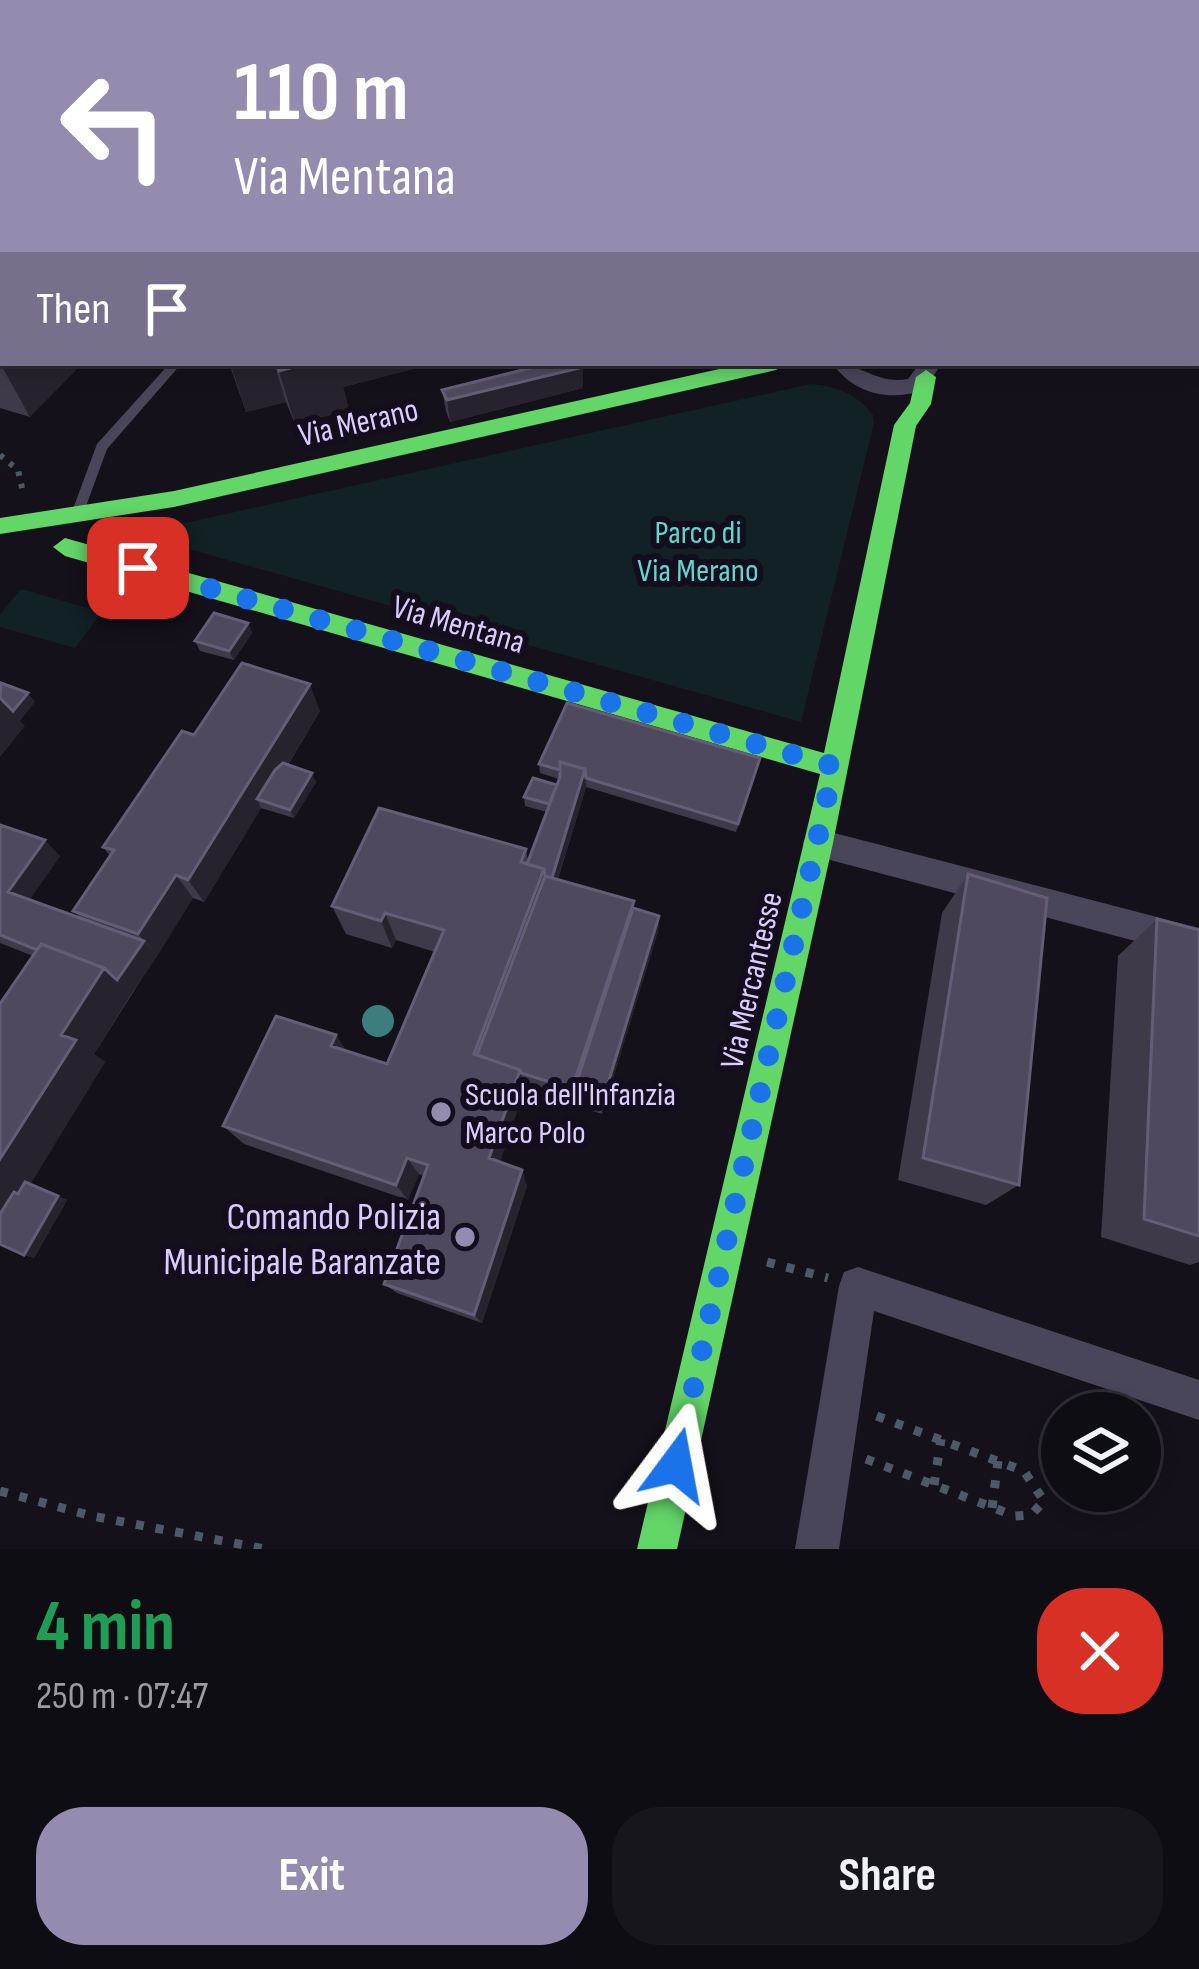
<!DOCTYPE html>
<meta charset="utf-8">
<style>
:root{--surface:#0f0d14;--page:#18161d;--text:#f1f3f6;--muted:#9b9ca0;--line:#2f2d34;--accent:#958bae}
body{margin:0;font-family:"Sofia Sans Condensed",sans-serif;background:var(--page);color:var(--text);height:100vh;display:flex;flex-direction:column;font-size:45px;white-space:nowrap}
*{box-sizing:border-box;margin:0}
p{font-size:39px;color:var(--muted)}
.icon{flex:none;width:66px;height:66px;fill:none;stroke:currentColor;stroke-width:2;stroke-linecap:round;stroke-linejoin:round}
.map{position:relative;height:1549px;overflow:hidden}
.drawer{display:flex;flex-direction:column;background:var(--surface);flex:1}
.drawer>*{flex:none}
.guide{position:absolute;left:0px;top:0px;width:1200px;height:366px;box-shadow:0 6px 18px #0003,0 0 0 3px var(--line);background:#958bae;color:#fff;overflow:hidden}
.tools{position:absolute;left:1041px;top:1392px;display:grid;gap:24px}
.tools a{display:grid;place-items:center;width:120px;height:120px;border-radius:50%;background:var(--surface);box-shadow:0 6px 18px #0003,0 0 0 3px var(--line);font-size:60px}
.pin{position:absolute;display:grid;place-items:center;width:102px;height:102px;color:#fff;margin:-51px;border-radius:24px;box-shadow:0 6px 18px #0006}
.me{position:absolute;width:132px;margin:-66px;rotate:13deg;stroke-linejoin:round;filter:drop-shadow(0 0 9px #0008)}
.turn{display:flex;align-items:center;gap:42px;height:252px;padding:0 36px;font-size:54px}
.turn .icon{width:156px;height:156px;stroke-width:2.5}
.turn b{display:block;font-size:84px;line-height:102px}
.then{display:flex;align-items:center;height:114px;padding:0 36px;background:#0003;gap:24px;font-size:45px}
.round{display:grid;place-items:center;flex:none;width:126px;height:126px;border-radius:48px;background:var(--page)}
.head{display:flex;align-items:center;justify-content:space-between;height:204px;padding:0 36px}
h1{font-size:72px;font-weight:700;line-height:90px;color:#1e9e55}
.primary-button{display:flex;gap:24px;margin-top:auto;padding:24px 36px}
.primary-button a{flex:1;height:138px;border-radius:48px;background:var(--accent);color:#fff;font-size:48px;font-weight:700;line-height:138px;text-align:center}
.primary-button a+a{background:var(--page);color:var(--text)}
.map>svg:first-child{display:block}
</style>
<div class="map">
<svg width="1199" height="1549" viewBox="0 0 1199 1549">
<rect width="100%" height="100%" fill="#14111a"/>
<path fill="#112125" d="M811 384C837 386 857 394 873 415L874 423 801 722 136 534Z
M21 589 102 612 75 648 0 627V614Z"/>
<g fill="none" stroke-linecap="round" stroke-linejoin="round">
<path stroke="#4e5866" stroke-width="6" stroke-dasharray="4.5 8" stroke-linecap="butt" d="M0 455 18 470 23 492"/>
<path stroke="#4e5866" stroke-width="9" stroke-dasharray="8 12" stroke-linecap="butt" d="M767 1262 828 1278
M866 1459 1015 1516 1031 1515 1044 1501 1024 1471 874 1415
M934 1485 941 1439
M0 1491 92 1516 265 1549
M992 1508 998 1461"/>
<path fill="#4a465a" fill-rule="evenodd" d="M11 0H31L38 3H18Z
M0 25H3V31H0Z
M170 363H182L107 449 82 517 81 520H71L70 517 97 444Z"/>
<path fill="#4a465a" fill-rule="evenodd" d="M217 0H251L253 3H219Z
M3 41V52L0 53V42Z
M1197 219H1199V231H1197Z
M832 363C860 363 878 385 908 379L920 363H942L924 390C889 402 854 394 832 363Z
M819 829 1199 928V958L819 857 808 853 803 843 808 833Z
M858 1267 1199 1380V1420L874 1311 839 1549H795L839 1286 844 1272Z"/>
<path fill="#63d668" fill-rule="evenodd" d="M746 363H786L776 370 174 507 0 534V518L174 491Z
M926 370 936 377 931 404 916 426 833 843 677 1549H637L820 774 65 556 53 547 65 538 824 753 894 425 910 403 916 377Z"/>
</g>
<circle fill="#3c7e7d" cx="378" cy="1021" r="16"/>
<path fill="#3f394a" d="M444 0H524V3H444Z
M1041 0H1199V22H1197V3H1054Z
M0 190H3V363L30 417 0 408Z
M229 363H436L343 387 349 410 295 424 286 402 246 412Z
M583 388 450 422 446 411 442 390Z
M248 623 252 633 234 660 200 651 195 641Z
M320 711 288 765 316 782 294 818 261 808 204 902 193 898 94 1054 105 1062 30 1184 67 1200 34 1258 24 1255 33 956 0 943V825L60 856 30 899 81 918 73 911 110 856 103 847 194 735Z
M760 758 736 832 586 787 558 879 659 916 658 931 602 1114 524 1090 500 1162 522 1170 527 1186 482 1323 397 1293 384 1284 423 1176 419 1174 408 1200 244 1144 223 1126 336 1035 346 1051 387 1064 435 952 396 940 392 948 346 934 332 906 526 849 528 862 547 812 525 806 524 797 557 785 559 779 540 773 539 764Z
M968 874 1019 1185 986 1205 898 1180 942 913Z
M1157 919 1199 930V1262L1190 1265 1101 1237 1118 956Z"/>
<path fill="#27222e" d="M0 113 3 119V187L0 180Z
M1199 124V158L1197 159V125Z
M0 264 3 270V314L0 317Z
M3 360V363H83L30 417 0 363Z
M230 363H274L286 402 246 412Z
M309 363H436L343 387 349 410 295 424 279 371Z
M583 367V388L450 422 447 400Z
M248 623 252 633 234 660 229 651Z
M310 684 320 711 265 802 257 799 261 808 204 902 188 880Z
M28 693 35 702 20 721 25 726 0 757V702L3 699Z
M585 769 586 787 551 900 550 885Z
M312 773 316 782 294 818 290 810Z
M45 840 60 856 25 907 8 892Z
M544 869 547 898 486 1062 474 1054Z
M176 875 193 898 158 955 138 934Z
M385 913 396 940 392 948 381 921Z
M659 916 658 931 602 1114V1103Z
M144 941 158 955 131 994 117 980Z
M104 968 131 994 94 1054 105 1062 0 1234V1159L61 1035Z
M336 1035 350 1057 331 1046Z
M520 1070 524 1091 496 1174 489 1158Z
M407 1158 419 1174 408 1200 396 1185Z
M522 1170 527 1186 482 1323 474 1315Z
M58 1196 67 1200 34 1258 24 1255Z"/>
<path fill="#4f495d" stroke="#655d76" stroke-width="3" d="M469 0H513L511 3Z
M719 0H1012L1011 3H717Z
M1199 81V124L1197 125V82Z
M0 111H3V144L0 145Z
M1 189 3 190V225L0 224Z
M3 300V360L0 363V303Z
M276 363H309L279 371Z
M551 363H580L583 367 447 400 442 390Z
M214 613 248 623 229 651 195 641Z
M242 663 310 684 188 880 176 875 138 934 73 911 114 850 103 847 182 731 194 735Z
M1 683 28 693 13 711 0 698Z
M567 703 760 758 738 824 586 778 585 769 560 762V770L539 764Z
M560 762 585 769 552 878 545 876 544 869 527 864 560 777Z
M283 763 312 773 290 810 257 799 275 770Z
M533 778 557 785 549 804 524 797Z
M379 808 526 849 521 862 544 869 474 1054 520 1070 489 1158 522 1170 474 1315 384 1284 428 1165 407 1158 396 1185 223 1126 276 1016 336 1035 331 1046 387 1064 444 930 385 913 381 921 332 906Z
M0 825 45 840 8 892 144 941 117 980 104 968 41 944 37 950 0 935Z
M968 874 1047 898 1019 1185 923 1158Z
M545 876 634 901 572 1089 521 1073 520 1070 477 1055Z
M633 908 659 916 602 1103 573 1094Z
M1157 919 1199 930V1236L1144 1219Z
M41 944 104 968 61 1035 76 1040 0 1159V1004Z
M25 1182 58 1196 24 1255 0 1244V1214L14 1192 18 1194Z"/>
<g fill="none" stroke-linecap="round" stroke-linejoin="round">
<path stroke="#1a73e8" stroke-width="21" stroke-dasharray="0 37.8" d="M138 568 834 766 676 1465"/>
</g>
<g fill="#958bae" stroke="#130d1e" stroke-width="4.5">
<circle cx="441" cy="1112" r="12"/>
<circle cx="465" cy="1237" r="12"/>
</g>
<g text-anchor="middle" stroke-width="12" stroke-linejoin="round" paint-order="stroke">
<g font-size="33" fill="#daccfd" stroke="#130d1e">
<text transform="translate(358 421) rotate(-13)" y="12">Via Merano</text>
<text transform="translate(459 623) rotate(16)" y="12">Via Mentana</text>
<text transform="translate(750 980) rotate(-77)" y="12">Via Mercantesse</text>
</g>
<g font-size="33" fill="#5cd8ce" stroke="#130d1e">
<text x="698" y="543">Parco di<tspan x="698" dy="38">Via Merano</tspan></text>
</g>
<g font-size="33" fill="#daccfd" stroke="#130d1e" text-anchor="start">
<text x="465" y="1105">Scuola dell'Infanzia<tspan x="465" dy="38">Marco Polo</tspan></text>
</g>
<g font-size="39" fill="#daccfd" stroke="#130d1e" text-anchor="end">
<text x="441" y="1229">Comando Polizia<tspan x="441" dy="45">Municipale Baranzate</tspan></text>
</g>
</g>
</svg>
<div class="tools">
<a><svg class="icon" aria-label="layers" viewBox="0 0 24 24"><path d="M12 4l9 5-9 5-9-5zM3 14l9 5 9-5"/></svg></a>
</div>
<div class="pin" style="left:138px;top:568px;background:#d93025"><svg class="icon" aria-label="arrive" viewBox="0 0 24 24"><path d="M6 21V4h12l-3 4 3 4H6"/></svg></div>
<svg class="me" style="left:676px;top:1465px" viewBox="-20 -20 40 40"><path d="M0-17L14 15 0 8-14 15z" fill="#1a73e8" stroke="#fff" stroke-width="4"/></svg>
<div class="guide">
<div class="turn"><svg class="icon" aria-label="left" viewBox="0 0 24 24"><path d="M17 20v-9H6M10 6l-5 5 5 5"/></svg><div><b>110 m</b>Via Mentana</div></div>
<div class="then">Then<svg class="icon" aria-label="arrive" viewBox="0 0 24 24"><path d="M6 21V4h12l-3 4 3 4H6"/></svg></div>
</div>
</div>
<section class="drawer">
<div class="head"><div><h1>4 min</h1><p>250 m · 07:47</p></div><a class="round" style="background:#d93025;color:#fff"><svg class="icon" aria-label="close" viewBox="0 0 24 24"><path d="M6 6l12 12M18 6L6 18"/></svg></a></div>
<div class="primary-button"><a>Exit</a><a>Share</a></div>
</section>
